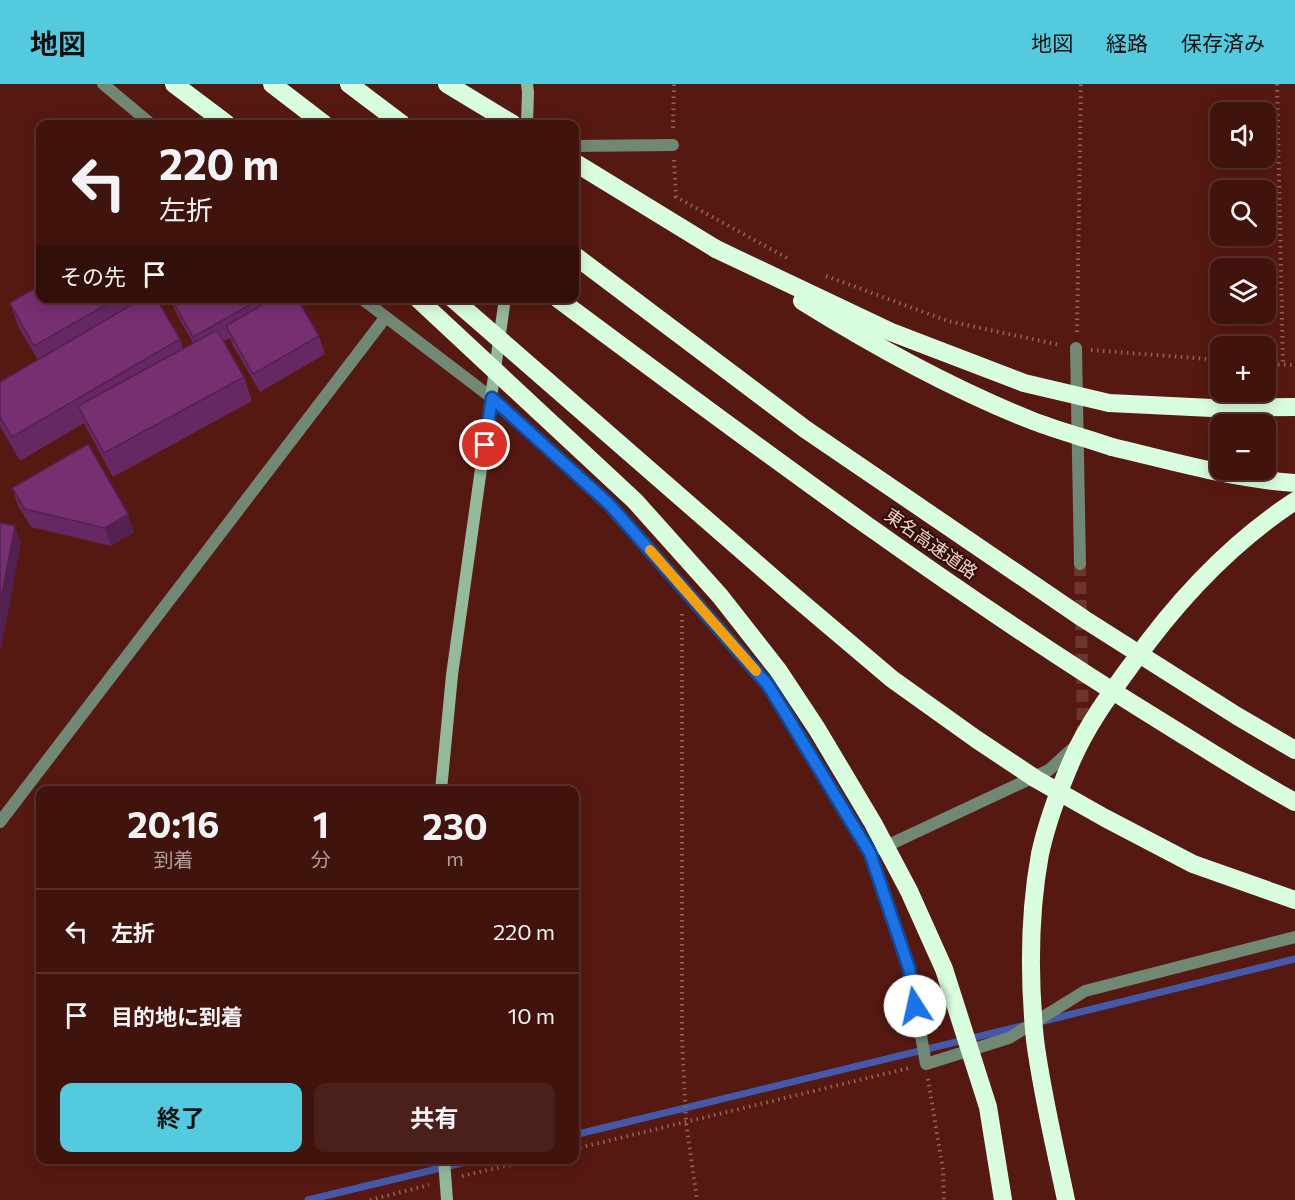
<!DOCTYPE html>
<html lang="ja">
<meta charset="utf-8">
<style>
:root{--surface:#40130d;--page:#4b201b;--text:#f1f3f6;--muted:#ae9e9d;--line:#59322e;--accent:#54cade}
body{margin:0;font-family:Commissioner,"Noto Sans JP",sans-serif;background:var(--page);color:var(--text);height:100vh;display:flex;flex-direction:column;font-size:22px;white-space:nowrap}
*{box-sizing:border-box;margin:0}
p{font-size:20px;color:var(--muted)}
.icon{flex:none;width:33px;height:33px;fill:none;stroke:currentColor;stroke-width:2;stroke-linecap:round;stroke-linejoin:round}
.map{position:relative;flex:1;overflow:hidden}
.side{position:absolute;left:36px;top:702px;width:543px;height:378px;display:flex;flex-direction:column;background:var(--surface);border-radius:12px;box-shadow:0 3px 15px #0003,0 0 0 2px var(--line)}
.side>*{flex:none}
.hud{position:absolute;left:36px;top:36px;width:543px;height:183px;border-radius:12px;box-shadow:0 3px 15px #0003,0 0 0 2px var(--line);background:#40130d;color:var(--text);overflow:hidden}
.buttons{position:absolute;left:1210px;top:18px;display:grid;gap:12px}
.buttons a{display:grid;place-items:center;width:66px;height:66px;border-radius:12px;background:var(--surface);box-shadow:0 3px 15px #0003,0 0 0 2px var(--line);font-size:30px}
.pin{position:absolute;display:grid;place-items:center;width:51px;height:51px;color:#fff;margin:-26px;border:3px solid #fff;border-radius:50%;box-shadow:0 2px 6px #0007}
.me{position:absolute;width:66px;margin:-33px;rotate:350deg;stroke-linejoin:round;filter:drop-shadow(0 0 4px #0008)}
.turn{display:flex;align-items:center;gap:21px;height:126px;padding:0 24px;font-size:27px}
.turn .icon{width:78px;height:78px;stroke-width:2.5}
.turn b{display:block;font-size:42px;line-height:51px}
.then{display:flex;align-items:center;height:57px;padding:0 24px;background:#0003;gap:12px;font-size:22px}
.eta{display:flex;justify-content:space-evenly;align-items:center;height:102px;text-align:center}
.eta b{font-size:36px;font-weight:700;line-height:42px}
.action{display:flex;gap:12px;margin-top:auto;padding:12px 24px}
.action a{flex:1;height:69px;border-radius:12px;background:var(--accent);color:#111;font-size:24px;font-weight:700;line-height:69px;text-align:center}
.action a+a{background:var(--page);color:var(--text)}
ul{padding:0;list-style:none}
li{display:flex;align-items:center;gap:18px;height:84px;padding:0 24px;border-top:2px solid var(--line)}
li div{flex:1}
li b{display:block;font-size:22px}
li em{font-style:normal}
header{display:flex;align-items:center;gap:36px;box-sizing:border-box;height:84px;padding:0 30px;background:var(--accent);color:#111}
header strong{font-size:28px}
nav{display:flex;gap:33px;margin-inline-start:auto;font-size:21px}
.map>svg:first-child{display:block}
</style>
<header>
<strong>地図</strong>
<nav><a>地図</a><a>経路</a><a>保存済み</a></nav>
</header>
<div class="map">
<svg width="1295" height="1116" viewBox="0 0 1295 1116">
<rect width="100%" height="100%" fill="#561911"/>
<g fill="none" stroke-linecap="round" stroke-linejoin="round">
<path stroke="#4559aa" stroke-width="7" d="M1044 937 1295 875
M574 1051 1022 942
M308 1116 474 1076"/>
<path stroke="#6e352d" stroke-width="12" stroke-dasharray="12 6" stroke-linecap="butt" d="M1080 480 1083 646 1080 651"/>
<path stroke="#97625b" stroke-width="4" stroke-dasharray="1.5 4.5" stroke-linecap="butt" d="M1277 0 1283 281
M673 44 674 0
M674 76 676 113 789 175
M826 192 948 237 1060 261
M1077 248 1081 0
M1091 266 1221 276
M1266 280 1295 281
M682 530V953L686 1038 697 1116
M928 995 943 1086 944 1116
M574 1065 909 984
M462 1092 532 1076
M370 1116 429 1101"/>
<path stroke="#708874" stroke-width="12" d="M103 0 151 40
M574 62 673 61
M361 214 492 314 609 420 768 601 870 769 909 884 926 980 1009 954 1085 907 1295 853
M1076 264 1080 480
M0 738 385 234
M880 765 1049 686 1072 665"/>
<path stroke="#93ba9a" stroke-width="12" d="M527 0 528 8 527 40
M441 706 452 591 505 214
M444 1076 447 1116"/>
<path stroke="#d8fddf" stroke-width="18" d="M174 0 227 40
M272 0 324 40
M349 0 402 40
M447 0 513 40
M574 78 716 165
M574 171 805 345 1084 535 1237 632 1295 666
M557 214C756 362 955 511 1167 641 1209 667 1251 694 1295 718
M1112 363C1172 377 1233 395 1295 399"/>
<path stroke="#d8fddf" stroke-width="18" d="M716 165 891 248 1024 299 1109 319 1212 324 1295 323
M417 214 635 417 720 512 778 586 817 645 873 739 909 807 944 885 988 1023 1003 1116
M452 214 794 512 892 595 976 655 1036 695 1105 734 1193 780 1295 816
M802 217C876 263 952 305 1033 337 1059 347 1086 354 1112 363
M1066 1116C1055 1063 1042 1010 1035 956 1029 895 1029 830 1040 770 1047 738 1059 706 1072 676 1087 641 1110 610 1132 580 1176 518 1231 459 1295 417"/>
</g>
<path fill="#662862" d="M40 214H168L159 220 180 255 183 265 193 259 176 229 170 214H297L319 252 325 270 260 308 232 260 230 254 224 257 244 293 252 317 113 393 87 345 84 339 20 377 0 342V298L38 276 18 242 10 219Z
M12 404 134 448 111 462 31 443 18 422Z"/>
<path fill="#532150" d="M128 430 134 448 111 462 105 444Z
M15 442 21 460 1 566 0 563V520Z"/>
<path fill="#772f72" stroke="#532150" stroke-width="1.5" d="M40 201V214H118L34 262 10 219Z
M143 214H156L180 255 12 353 0 333V298Z
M171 214H262L193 253Z
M274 214H297L319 252 253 290 226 242Z
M217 246 244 293 104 369 78 322Z
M88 360 128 430 105 444 25 425 12 404Z
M0 439 15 442 0 520Z"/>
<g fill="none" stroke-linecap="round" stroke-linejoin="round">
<g stroke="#114b97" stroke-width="15">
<path id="route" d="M485 361 492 314 609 420 768 601 870 769 909 884 915 922"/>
</g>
<use href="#route" stroke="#1a73e8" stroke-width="10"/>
<path stroke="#f59e0b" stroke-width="10" d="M650 466 756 587"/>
</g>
<g text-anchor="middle" stroke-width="4.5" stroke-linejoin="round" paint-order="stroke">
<g font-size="18" fill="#f9d1ca" stroke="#2a0f0b">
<text transform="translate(931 460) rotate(35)" y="6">東名高速道路</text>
</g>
</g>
</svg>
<div class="buttons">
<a><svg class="icon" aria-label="sound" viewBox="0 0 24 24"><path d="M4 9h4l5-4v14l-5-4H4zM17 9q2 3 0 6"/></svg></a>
<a><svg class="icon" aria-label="search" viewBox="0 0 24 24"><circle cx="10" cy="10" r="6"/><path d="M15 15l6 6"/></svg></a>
<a><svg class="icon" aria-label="layers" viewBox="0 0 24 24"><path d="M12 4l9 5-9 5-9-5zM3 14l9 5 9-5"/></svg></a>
<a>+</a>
<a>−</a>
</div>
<div class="pin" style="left:485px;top:361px;background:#d93025"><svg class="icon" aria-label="arrive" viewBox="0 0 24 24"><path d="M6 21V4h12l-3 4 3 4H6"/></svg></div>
<svg class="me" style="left:915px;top:922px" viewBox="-20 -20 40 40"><circle r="19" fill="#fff"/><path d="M0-13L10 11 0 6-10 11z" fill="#1a73e8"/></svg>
<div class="hud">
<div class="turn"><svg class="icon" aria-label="left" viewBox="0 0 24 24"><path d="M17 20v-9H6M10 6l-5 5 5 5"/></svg><div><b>220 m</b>左折</div></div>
<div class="then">その先<svg class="icon" aria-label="arrive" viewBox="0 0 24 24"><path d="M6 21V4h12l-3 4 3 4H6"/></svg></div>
</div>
<section class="side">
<div class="eta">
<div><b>20:16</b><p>到着</p></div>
<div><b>1</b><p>分</p></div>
<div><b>230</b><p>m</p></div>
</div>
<ul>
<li><svg class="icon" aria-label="left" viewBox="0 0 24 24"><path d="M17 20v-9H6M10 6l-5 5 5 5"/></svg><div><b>左折</b></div><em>220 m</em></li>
<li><svg class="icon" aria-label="arrive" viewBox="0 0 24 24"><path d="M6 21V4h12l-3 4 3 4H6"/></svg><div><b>目的地に到着</b></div><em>10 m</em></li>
</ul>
<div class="action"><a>終了</a><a>共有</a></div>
</section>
</div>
